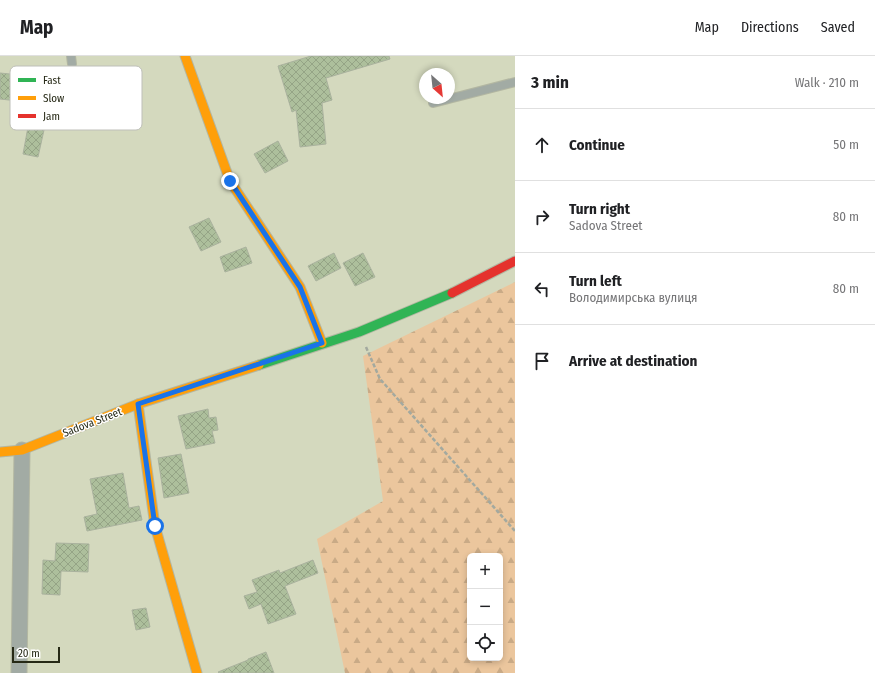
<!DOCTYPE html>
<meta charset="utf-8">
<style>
:root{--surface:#fff;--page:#f2f2f2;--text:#202124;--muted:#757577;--line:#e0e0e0}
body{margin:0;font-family:"Fira Sans Condensed",sans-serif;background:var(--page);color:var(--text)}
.controls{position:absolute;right:12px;bottom:12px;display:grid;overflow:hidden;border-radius:6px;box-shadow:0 2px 6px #0003}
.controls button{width:36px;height:36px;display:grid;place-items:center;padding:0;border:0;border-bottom:1px solid var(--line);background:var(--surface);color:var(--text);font:20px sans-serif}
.compass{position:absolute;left:419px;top:12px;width:36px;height:36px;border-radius:50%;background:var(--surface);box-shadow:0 2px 6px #0003;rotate:153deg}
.scale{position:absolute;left:12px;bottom:10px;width:48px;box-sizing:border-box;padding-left:4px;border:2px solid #262916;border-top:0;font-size:11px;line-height:14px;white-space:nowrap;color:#262916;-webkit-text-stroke:3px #fff;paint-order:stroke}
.stop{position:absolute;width:12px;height:12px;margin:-9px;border:3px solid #1a73e8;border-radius:50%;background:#fff}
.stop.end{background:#1a73e8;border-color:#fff;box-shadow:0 1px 4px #0008}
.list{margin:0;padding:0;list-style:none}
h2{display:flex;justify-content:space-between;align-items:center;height:52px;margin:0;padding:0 16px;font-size:17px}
h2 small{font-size:13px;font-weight:400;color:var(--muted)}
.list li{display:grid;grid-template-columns:26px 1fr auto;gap:12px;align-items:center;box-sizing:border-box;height:72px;padding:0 16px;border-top:1px solid var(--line)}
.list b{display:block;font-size:15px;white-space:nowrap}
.list p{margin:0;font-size:13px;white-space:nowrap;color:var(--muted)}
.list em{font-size:13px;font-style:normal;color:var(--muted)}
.icon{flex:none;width:22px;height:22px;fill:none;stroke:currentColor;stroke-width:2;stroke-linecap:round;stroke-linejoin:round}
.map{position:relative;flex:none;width:515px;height:617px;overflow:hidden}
header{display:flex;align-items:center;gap:24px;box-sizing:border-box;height:56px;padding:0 20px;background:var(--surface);border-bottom:1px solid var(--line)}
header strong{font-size:19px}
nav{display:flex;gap:22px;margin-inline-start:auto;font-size:14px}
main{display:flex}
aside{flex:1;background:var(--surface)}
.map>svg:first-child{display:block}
</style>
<header>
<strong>Map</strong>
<nav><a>Map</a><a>Directions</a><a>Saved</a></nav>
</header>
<main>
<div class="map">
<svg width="515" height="617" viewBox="0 0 515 617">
<defs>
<pattern id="forest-firs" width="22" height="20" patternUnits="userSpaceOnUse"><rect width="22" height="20" fill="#ebc69d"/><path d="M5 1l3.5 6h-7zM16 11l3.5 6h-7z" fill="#c9aa86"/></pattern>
<pattern id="building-cross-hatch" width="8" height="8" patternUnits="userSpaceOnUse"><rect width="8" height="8" fill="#adbf9c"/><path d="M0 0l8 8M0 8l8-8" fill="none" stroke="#95a486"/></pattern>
</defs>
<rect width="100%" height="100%" fill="#d4d9be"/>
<!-- forest -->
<path fill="url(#forest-firs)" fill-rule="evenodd" d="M515,226V617H345L317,483L383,445L363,300ZM470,500H500V602H470Z"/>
<!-- building -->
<g fill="url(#building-cross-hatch)" stroke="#aab29e">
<polygon points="311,0 389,0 390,3 326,22 332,44 322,47 326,88 300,91 296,54 292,56 278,10"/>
<polygon points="0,17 20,19 18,45 0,43"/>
<polygon points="28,71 44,74 38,101 23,98"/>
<polygon points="278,85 288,105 265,117 254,98"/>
<polygon points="209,162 221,186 201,195 189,171"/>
<polygon points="246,191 252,207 225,216 220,201"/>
<polygon points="334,197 341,212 316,225 308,210"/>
<polygon points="363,197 375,221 355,230 343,207"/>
<polygon points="208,353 209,362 216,361 218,374 212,375 215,387 186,393 178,360"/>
<polygon points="181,398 189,437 164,442 158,402"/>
<polygon points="123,417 129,452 139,450 142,464 87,475 84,461 97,458 90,423"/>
<polygon points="56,487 89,488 88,516 61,515 60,539 42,538 43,504 55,505"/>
<polygon points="313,504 318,517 285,530 296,558 268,568 261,548 249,553 244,540 257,536 252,524 279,514 280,517"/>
<polygon points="146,552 150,571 136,574 132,554"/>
<polygon points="266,596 274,617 219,617 218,616 248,604 248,603"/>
</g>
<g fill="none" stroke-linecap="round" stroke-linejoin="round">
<!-- lane casing -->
<g stroke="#b3b7a2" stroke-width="10">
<g id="lane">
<polyline points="71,0 72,8"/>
<polyline points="433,47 515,26"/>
</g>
</g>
<!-- street casing -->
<g stroke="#b3b7a2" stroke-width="17">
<polyline id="street" points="19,617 22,394"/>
</g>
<!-- fast casing -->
<g stroke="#b3b7a2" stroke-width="11">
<polyline id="fast" points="259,309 359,276 452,237"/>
</g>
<!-- slow casing -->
<g stroke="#b3b7a2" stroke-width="11">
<g id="slow">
<polyline points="185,0 230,125 300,231 322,287"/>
<polyline points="138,348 155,470 197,617"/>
<polyline points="0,396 22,394 138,348 259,309"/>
</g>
</g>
<!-- jam casing -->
<g stroke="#b3b7a2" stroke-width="11">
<polyline id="jam" points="452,237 515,205"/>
</g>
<!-- path -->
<polyline stroke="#a3a99f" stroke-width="2.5" stroke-dasharray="4 2" stroke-linecap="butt" points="366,291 380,323 515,475"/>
<!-- lane -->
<use href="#lane" stroke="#a2aba4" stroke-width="8"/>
<!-- street -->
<use href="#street" stroke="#a2aba4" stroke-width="15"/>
<!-- fast -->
<use href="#fast" stroke="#30b455" stroke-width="9"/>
<!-- slow -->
<use href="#slow" stroke="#ff9f0a" stroke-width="9"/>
<!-- jam -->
<use href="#jam" stroke="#e5322d" stroke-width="9"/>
</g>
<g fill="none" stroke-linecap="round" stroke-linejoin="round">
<!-- route -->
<polyline stroke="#1a73e8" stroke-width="5" points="155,470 138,348 322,287 300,231 230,125"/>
</g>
<g text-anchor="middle" stroke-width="3" stroke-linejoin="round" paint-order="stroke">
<!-- street labels -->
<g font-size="11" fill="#262916" stroke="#fff">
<text transform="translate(92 366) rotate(-21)" y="4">Sadova Street</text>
</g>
</g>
<!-- legend -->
<rect x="10" y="10" width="132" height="64" rx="6" fill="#fff" stroke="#bebfb9" stroke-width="1"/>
<rect x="18" y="22" width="18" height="4" fill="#30b455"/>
<rect x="18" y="40" width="18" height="4" fill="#ff9f0a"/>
<rect x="18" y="58" width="18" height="4" fill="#e5322d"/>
<g font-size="11" fill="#262916">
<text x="43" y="28">Fast</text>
<text x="43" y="46">Slow</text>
<text x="43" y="64">Jam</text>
</g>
</svg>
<div class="controls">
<button>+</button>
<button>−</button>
<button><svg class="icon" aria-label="locate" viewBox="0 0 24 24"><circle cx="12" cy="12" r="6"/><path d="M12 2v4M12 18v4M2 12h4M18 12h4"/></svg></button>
</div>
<svg class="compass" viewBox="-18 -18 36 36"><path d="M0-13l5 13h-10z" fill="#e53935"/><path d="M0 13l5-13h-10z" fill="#757577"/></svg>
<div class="scale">20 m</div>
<div class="stop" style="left:155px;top:470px"></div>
<div class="stop end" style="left:230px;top:125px"></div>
</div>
<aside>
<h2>3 min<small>Walk · 210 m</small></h2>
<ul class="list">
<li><svg class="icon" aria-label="ahead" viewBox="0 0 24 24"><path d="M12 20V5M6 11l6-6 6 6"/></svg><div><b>Continue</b></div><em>50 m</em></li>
<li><svg class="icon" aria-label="right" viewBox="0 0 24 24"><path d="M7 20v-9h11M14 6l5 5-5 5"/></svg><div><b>Turn right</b><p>Sadova Street</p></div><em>80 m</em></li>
<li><svg class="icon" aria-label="left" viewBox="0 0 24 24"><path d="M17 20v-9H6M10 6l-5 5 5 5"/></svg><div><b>Turn left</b><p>Володимирська вулиця</p></div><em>80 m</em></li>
<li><svg class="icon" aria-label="arrive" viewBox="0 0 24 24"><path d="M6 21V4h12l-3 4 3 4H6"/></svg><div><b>Arrive at destination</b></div></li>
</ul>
</aside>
</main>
